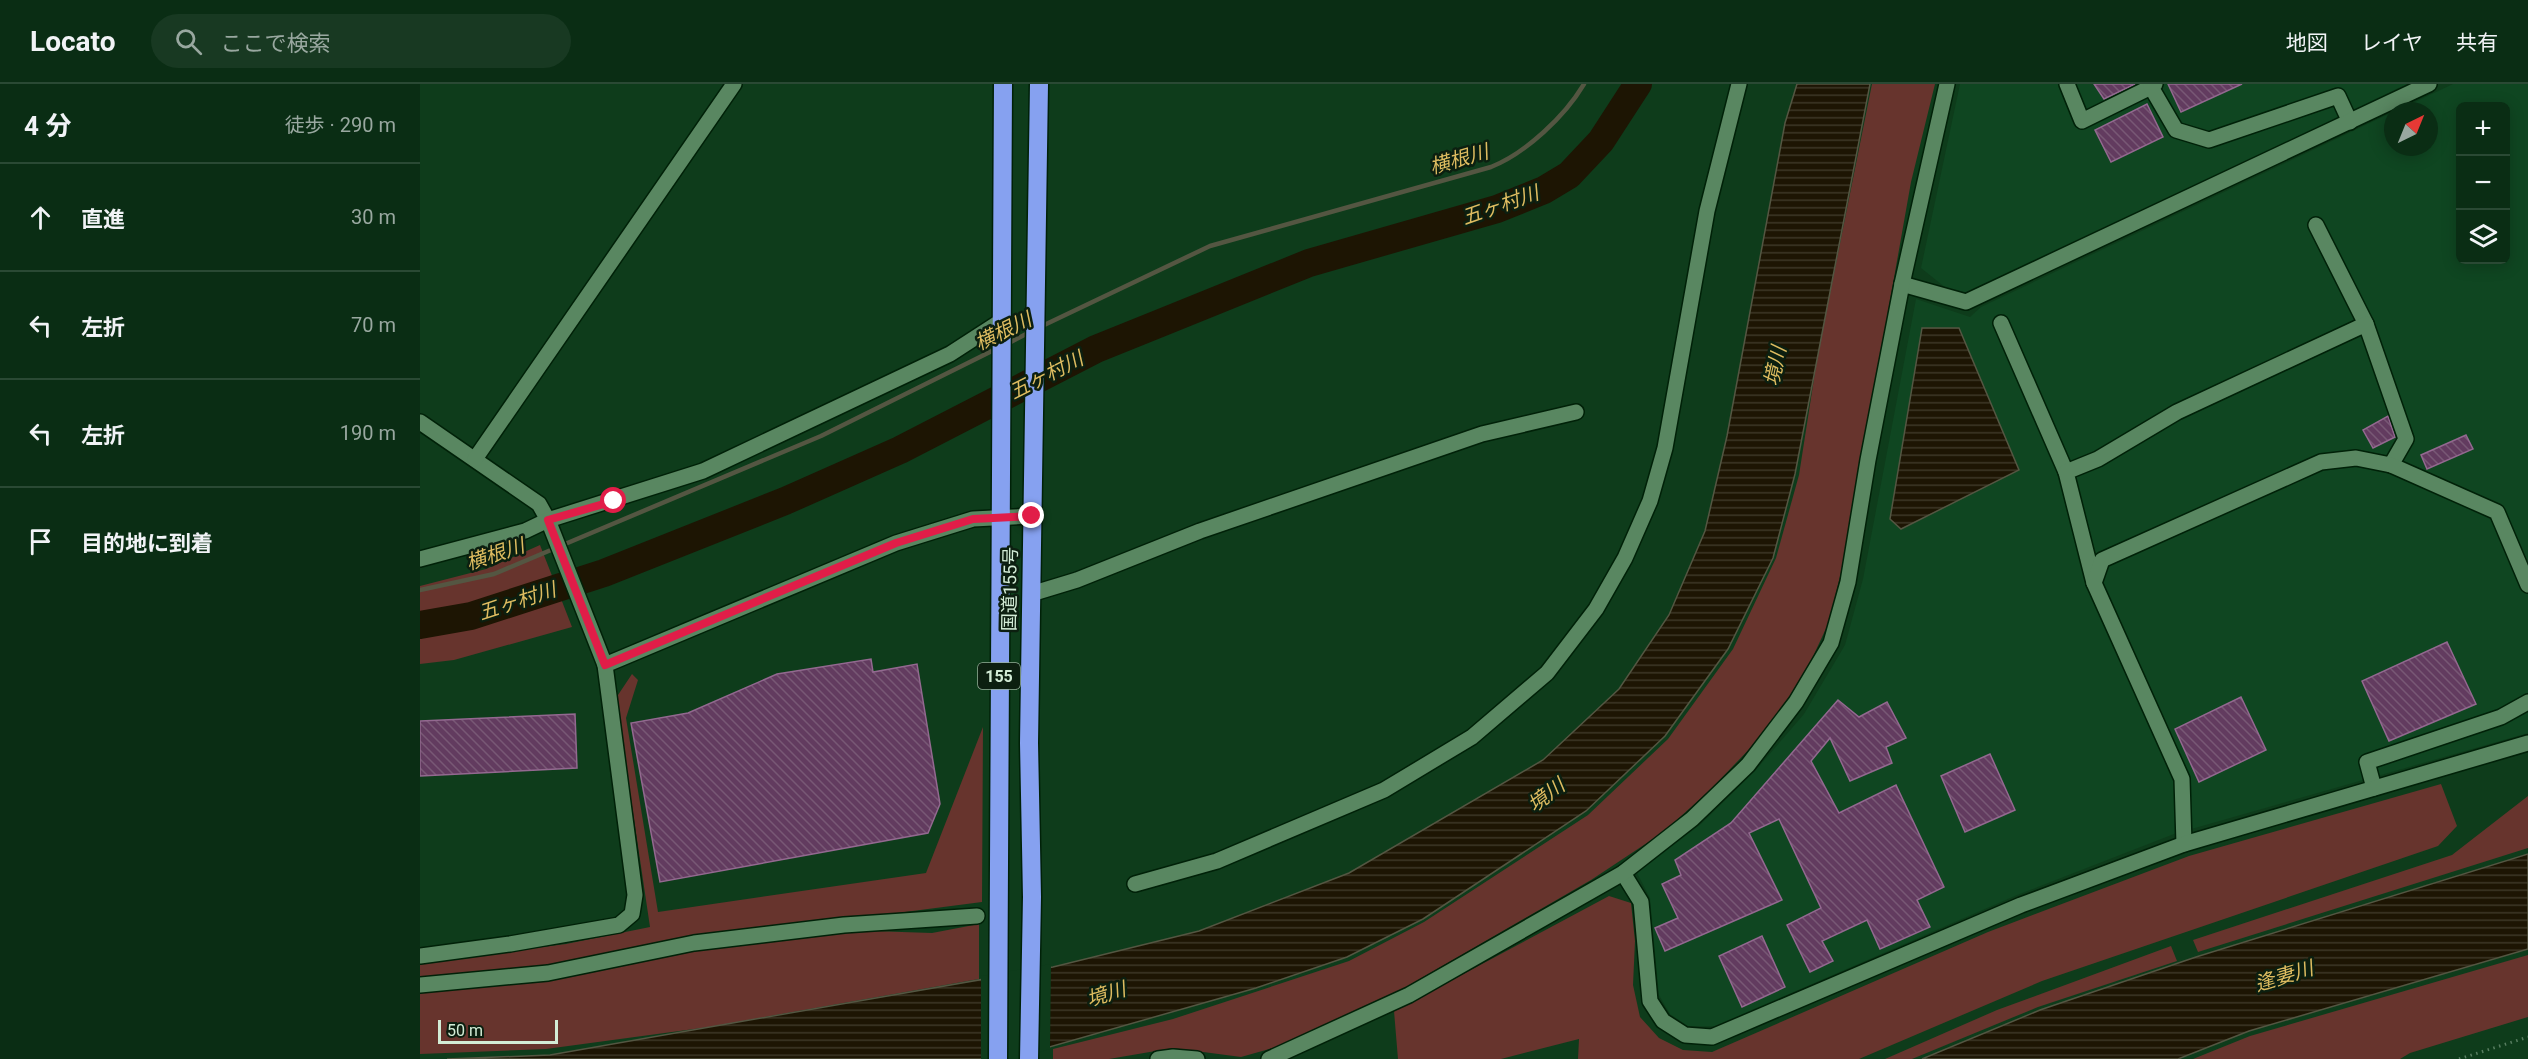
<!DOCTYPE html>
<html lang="ja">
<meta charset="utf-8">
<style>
:root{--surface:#0a2d14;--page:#183922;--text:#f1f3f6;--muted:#99a8a0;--line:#2a4934}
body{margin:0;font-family:Roboto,"Noto Sans JP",sans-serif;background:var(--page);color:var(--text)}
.controls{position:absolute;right:18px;top:18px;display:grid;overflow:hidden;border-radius:9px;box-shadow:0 3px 15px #0003}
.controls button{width:54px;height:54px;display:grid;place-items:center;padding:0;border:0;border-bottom:2px solid var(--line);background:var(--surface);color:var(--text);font:30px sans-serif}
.compass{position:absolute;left:1964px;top:18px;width:54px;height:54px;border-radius:50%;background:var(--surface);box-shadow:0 3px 15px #0003;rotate:43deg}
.scale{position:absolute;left:18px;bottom:15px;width:120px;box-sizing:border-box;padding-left:6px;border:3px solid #d3ecd6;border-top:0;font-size:16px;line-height:21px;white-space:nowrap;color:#d3ecd6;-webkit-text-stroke:4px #0c1f10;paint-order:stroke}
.stop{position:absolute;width:18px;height:18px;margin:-14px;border:4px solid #e11d48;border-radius:50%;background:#fff}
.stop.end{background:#e11d48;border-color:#fff;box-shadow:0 2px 6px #0008}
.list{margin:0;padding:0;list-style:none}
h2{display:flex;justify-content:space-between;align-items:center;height:78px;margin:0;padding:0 24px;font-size:26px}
h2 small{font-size:20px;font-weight:400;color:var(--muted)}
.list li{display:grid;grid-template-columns:39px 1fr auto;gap:18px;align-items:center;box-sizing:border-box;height:108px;padding:0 24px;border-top:2px solid var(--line)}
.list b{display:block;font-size:22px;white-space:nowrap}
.list em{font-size:20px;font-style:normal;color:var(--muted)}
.icon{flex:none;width:33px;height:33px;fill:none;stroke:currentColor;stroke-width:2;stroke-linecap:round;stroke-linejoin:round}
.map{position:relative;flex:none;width:2108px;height:975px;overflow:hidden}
header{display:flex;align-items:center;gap:36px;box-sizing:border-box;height:84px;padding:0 30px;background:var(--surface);border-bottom:2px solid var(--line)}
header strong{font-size:28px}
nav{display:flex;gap:33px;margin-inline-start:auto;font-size:21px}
.search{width:420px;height:54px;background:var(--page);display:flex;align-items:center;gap:15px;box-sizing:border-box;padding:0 21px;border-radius:33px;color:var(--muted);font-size:22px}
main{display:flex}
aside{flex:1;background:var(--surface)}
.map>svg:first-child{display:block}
</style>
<header>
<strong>Locato</strong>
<div class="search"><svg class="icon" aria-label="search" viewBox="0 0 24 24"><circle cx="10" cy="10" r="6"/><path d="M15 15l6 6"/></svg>ここで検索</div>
<nav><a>地図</a><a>レイヤ</a><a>共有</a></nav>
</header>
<main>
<aside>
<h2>4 分<small>徒歩 · 290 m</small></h2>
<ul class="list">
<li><svg class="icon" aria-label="ahead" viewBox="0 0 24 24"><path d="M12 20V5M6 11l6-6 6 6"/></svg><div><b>直進</b></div><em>30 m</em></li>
<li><svg class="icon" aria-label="left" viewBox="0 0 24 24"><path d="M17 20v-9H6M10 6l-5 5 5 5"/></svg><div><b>左折</b></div><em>70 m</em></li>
<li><svg class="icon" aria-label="left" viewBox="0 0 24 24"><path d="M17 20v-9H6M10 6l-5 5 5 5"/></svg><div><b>左折</b></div><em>190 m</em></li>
<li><svg class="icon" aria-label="arrive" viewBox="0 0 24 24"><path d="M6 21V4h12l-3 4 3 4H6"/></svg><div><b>目的地に到着</b></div></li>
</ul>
</aside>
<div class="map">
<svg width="2108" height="975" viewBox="0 0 2108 975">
<defs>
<pattern id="water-rules" width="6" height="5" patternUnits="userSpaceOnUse" patternTransform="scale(1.5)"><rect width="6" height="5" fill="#1d1503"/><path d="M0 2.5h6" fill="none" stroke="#3d3727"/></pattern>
<pattern id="building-back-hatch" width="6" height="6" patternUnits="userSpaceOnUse" patternTransform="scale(1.5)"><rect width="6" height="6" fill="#623b5f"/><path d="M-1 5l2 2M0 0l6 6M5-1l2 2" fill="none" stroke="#785875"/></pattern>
</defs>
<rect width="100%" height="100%" fill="#0e3c1b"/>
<!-- built -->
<g fill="#0f4621" fill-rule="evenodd">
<polygon points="1540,0 1987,0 1549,209 1526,204 1501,184"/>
<path d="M2033,0H2108V649L1754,750L1597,811L1295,942H1268L1250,930L1239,911L1230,814L1217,789L1281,740L1335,687L1384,630L1425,561L1443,495L1496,215L1550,233L1561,223L1973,28V63H2009V27H1976ZM2040,22H2086V176H2040Z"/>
</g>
<!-- grass -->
<g fill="#67342d">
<polygon points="1452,0 1515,0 1491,98 1424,476 1409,538 1383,594 1338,656 1288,708 1242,749 1171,796 979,907 856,963 821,973 753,964 689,975 633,975 633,965 753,935 929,877 1004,838 1168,731 1248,655 1313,565 1356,474 1379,391 1398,269"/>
<polygon points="120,461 152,543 34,576 0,580 0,502 66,485"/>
<polygon points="212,590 218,596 206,634 238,828 506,789 563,643 562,818 276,855 127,885 0,897 0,879 146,860 230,843 196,614"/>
<polygon points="2021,700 2037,742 2018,762 1622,897 1439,975 1158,975 1159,955 1081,975 978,975 974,927 1189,812 1211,819 1215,857 1213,901 1220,933 1239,954 1263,966 1292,968 1568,848 1769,772"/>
<polygon points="2108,712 2108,764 1778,868 1773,856 2032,771"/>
<polygon points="559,840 559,895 289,943 126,965 0,970 0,904 276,863 421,846 512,849"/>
<polygon points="1751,862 1757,877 1618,923 1492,975 1465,975 1577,926"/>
<polygon points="2108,871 2108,933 1990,969 1980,975 1773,975 1830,952"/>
</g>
<!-- water -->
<g fill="url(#water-rules)" stroke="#545642" stroke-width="1.5">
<polygon points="1377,0 1450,0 1375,390 1353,474 1308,565 1245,652 1166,727 1003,835 927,873 836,904 587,975 27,975 130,971 633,883 779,847 929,789 1123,676 1199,605 1249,531 1285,447 1307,352 1365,39"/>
<polygon points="1502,244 1539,244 1599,386 1481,445 1470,435"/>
<polygon points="2108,770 2108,865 1829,947 1758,975 1502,975 1620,926 1776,873"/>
</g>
<!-- pier -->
<polygon fill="#0e3c1b" points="631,880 630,965 598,975 561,975 561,892"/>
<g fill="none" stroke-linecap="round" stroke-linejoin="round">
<!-- stream -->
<g stroke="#545642" stroke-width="4.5">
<path d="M620,243L790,162L1071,83C1106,69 1145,32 1164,0"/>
<polyline points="585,261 610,248"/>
<polyline points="0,506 74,490 401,352 578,264"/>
</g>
<!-- river -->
<polyline stroke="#1d1503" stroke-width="28" points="0,541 51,532 184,489 365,417 480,366 676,265 743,238 889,179 1077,125 1124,106 1149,91 1181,57 1218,0"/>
</g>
<!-- building -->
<g fill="url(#building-back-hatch)" stroke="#936990" stroke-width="1.5">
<polygon points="1674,0 1715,0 1684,15"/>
<polygon points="1748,0 1822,0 1761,28"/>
<polygon points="1727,20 1743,53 1691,78 1675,46"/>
<polygon points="1968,332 1975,353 1953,364 1943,346"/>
<polygon points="2046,351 2053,365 2007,385 2001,371"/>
<polygon points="2027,558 2056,620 1969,657 1942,597"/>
<polygon points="451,575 453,588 497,580 520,720 508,749 240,798 211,639 268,629 357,590"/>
<polygon points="1821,613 1846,666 1779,698 1755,645"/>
<polygon points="1418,616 1439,633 1467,618 1486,654 1466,663 1472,679 1430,697 1410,654 1391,677 1419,729 1476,701 1524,803 1497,816 1510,843 1460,865 1447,836 1402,857 1413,877 1390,888 1367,841 1401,824 1359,735 1329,749 1362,816 1245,867 1235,844 1258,834 1242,800 1261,791 1255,776 1311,739"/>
<polygon points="155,630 157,684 0,692 0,637"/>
<polygon points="1570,670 1595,726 1545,748 1521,692"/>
<polygon points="1342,852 1365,903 1322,923 1299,872"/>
</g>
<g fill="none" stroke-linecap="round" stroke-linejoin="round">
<!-- minor casing -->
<g stroke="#002108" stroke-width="18">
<g id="minor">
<polyline points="1647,0 1662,37 1731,3"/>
<polyline points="1735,0 1731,3 1756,46 1789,56 1918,12 1930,38"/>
<polyline points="1896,141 1946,240"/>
<polyline points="1482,200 1546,218 2009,0"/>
<polyline points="1581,239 1646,388"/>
<polyline points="0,338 119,420 128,436 185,581"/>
<polyline points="55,375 314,0"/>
<polyline points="0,475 105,447 128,436 283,387 530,270 581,237"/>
<polyline points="1674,499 1646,388 1678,375 1757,328 1946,240 1986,355 1971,381"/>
<polyline points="611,510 657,496 780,447 1062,350 1156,328"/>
<polyline points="1954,704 1947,678 2081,633 2108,618"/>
<polyline points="1764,760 1762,695 1674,499 1682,476 1901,378 1936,374 1971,381 2077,428 2108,501"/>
<polyline points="1203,789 1221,818 1230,917 1243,937 1265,951 1292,953 1601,821 1764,760 2108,659"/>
<polyline points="715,800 797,777 964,706 1052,653 1127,589 1176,525 1205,474 1230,417 1245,364 1287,127 1319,0"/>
<polyline points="0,872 90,860 199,841 212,830 215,811 185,581 476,459 553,435 612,432"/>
<polyline points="0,901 128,889 274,859 424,841 557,832"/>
<polyline points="738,975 753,973 777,975"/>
<polyline points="849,975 989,911 1203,789 1272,735 1328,681 1376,618 1411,559 1428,498 1448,376 1482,200 1527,0"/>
</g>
</g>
<!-- highway casing -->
<g stroke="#002108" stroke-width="21">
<g id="highway">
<polyline points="578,975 583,0"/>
<polyline points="609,975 612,813 609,659 619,0"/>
</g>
</g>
<!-- path -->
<polyline stroke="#577d60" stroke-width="3" stroke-dasharray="1.5 4.5" stroke-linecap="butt" points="2039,975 2108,953"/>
<!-- minor -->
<use href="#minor" stroke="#598761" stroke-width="15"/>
<!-- highway -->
<use href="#highway" stroke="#86a1f0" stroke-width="18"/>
</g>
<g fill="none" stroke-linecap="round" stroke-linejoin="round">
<!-- route -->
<polyline stroke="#e11d48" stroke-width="8" points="194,417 128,436 185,581 476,459 553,435 612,432"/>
</g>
<g text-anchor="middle" stroke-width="5" stroke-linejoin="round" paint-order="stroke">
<!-- shield labels -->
<rect fill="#0c1f10" stroke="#97ae9b" stroke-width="1.5" x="558" y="579" width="42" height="26" rx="4.5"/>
<g font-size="16" font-weight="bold" fill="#d3ecd6">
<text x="579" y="598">155</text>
</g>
<!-- street labels -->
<g font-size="18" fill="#d3ecd6" stroke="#0c1f10">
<text transform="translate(590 505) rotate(-89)" y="6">国道155号</text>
</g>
<!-- water labels -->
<g font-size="20" font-style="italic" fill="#debc60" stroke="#0c1f10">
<text transform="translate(1039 75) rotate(-16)" y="7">横根川</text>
<text transform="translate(1080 121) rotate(-19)" y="7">五ヶ村川</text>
<text transform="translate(583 247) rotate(-26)" y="7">横根川</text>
<text transform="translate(1355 282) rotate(-78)" y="7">境川</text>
<text transform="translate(626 291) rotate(-27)" y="7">五ヶ村川</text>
<text transform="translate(75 470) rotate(-18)" y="7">横根川</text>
<text transform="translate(97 517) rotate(-18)" y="7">五ヶ村川</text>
<text transform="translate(1126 711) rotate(-37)" y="7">境川</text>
<text transform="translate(1864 892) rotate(-17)" y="7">逢妻川</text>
<text transform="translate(686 910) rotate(-17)" y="7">境川</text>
</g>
</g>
</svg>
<div class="controls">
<button>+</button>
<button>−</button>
<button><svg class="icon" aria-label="layers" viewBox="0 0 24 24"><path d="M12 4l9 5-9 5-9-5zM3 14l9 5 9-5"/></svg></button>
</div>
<svg class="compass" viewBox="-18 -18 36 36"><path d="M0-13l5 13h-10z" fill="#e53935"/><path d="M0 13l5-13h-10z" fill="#99a8a0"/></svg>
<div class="scale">50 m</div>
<div class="stop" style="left:194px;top:417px"></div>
<div class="stop end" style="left:612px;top:432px"></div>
</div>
</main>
